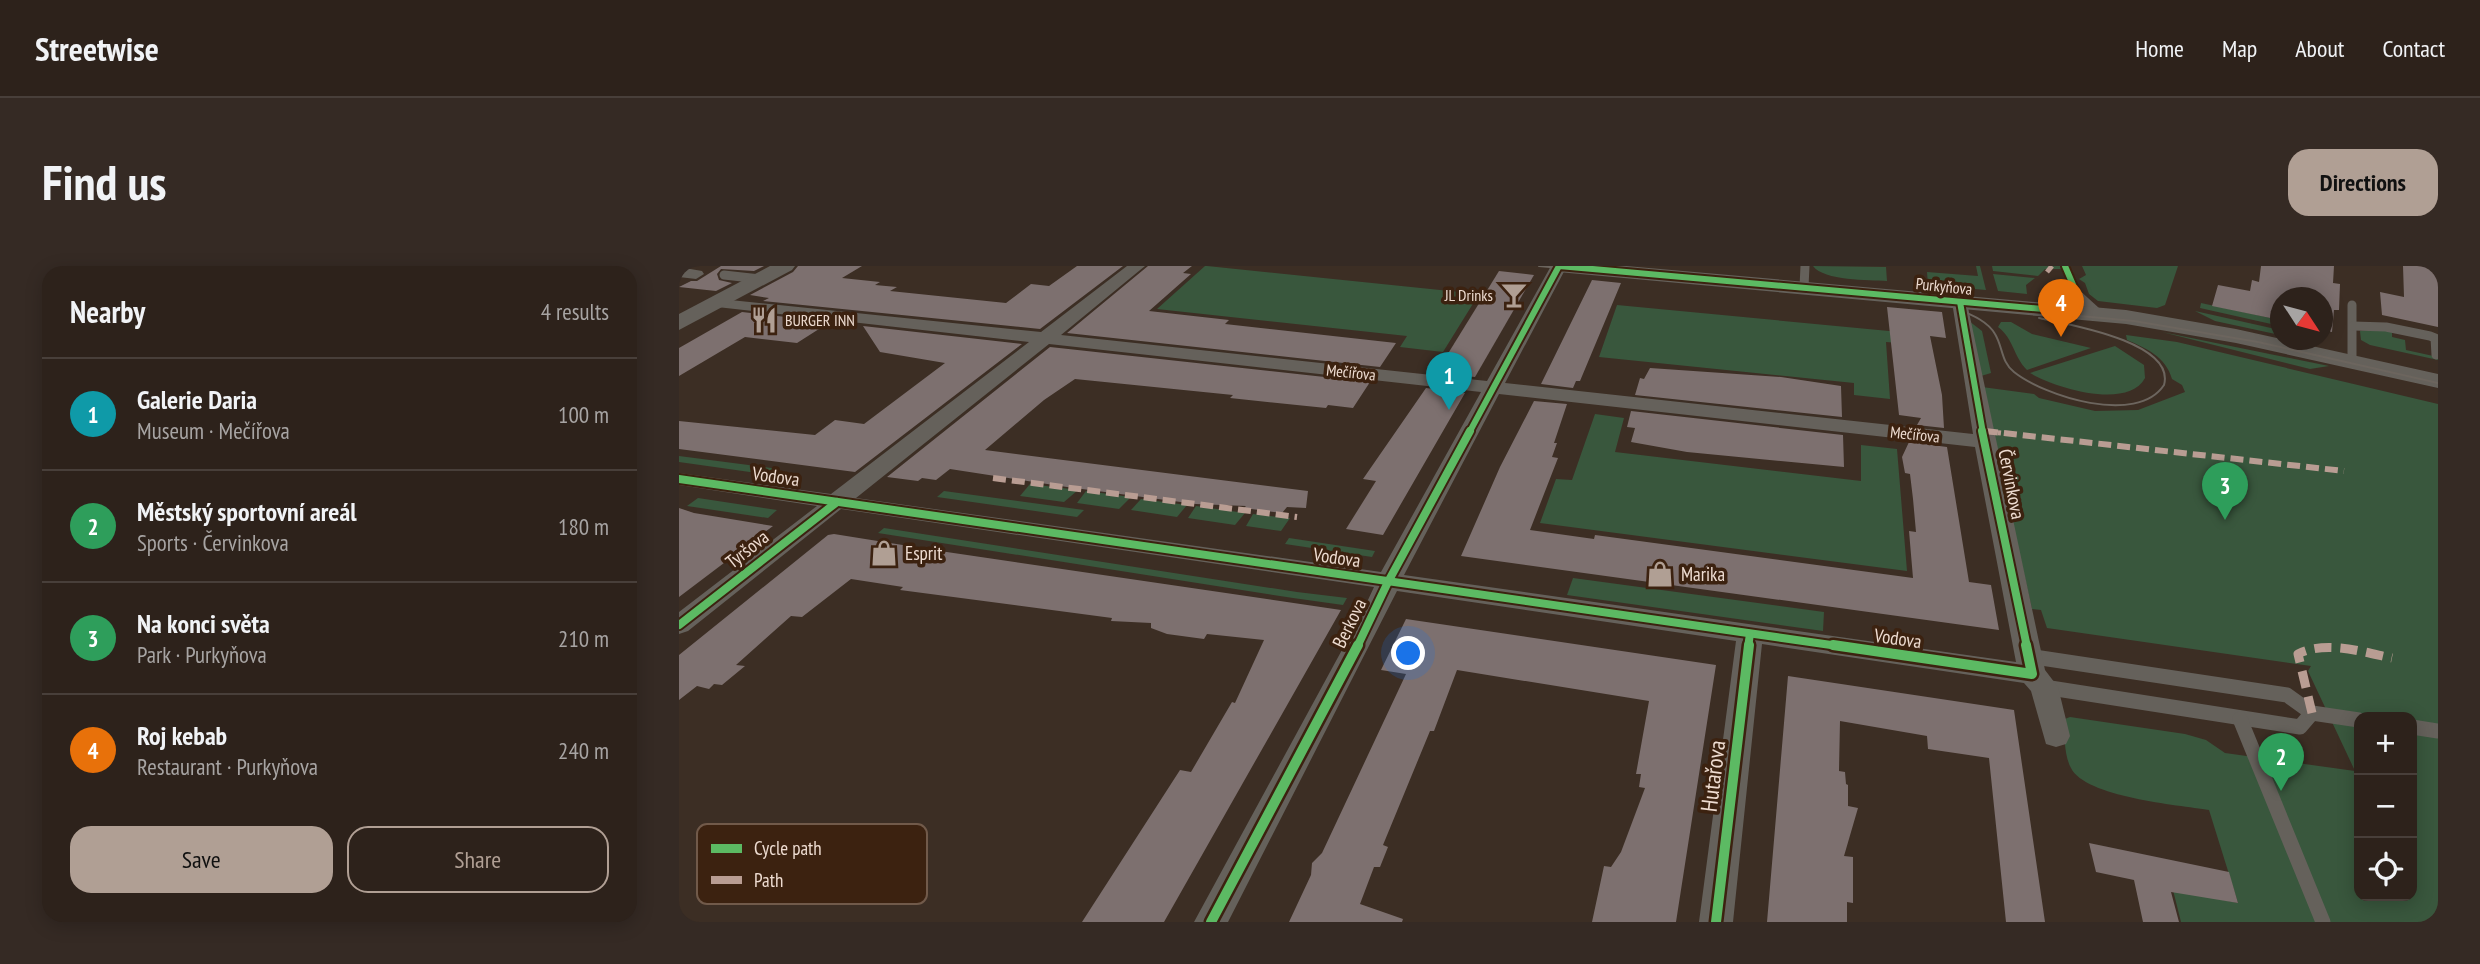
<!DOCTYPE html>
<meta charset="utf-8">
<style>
:root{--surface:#2d221b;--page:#352a24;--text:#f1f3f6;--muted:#a7a4a3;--line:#483f3a;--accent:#b09f94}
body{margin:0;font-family:"PT Sans Narrow",sans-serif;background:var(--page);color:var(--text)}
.controls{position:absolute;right:21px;bottom:21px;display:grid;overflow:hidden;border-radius:14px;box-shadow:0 4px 18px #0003}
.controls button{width:63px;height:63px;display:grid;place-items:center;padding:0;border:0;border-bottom:2px solid var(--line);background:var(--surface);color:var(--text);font:35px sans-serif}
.compass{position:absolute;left:1591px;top:21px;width:63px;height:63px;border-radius:50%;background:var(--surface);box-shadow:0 4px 18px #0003;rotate:126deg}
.you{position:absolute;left:730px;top:388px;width:24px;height:24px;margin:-18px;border:5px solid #fff;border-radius:50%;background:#1a73e8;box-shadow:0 0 0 10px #1a73e833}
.badge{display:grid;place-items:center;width:46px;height:46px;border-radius:50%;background:var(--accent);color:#fff;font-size:23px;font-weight:700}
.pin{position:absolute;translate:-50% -58px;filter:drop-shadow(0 2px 4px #0008)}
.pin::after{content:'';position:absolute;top:37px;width:24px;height:21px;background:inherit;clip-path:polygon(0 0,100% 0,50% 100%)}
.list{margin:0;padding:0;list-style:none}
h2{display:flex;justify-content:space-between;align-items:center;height:91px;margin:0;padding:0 28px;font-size:30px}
h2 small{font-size:23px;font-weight:400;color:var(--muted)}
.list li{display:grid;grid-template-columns:46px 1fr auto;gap:21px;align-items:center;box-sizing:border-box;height:112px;padding:0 28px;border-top:2px solid var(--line)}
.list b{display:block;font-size:26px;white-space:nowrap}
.list p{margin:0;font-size:23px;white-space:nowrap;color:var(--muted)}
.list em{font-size:23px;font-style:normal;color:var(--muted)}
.actions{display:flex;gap:14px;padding:21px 28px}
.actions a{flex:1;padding:16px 0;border:2px solid var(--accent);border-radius:21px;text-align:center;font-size:24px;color:var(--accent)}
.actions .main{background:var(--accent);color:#111}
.icon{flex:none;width:38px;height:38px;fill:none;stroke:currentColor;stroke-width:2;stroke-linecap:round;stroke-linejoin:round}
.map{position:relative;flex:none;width:1759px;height:656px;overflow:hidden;border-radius:21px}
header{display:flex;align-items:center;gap:42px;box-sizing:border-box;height:98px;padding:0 35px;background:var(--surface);border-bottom:2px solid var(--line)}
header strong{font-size:33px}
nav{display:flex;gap:38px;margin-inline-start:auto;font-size:24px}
.intro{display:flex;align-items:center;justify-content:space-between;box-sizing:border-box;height:168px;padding:0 42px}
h1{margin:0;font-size:49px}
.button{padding:18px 32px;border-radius:21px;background:var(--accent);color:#111;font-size:24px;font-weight:700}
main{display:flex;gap:42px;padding:0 42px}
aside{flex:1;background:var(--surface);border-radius:21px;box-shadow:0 4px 18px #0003}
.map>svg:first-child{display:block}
</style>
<header>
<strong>Streetwise</strong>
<nav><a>Home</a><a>Map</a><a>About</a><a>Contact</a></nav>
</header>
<div class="intro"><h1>Find us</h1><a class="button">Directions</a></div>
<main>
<aside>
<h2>Nearby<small>4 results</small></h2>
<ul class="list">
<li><span class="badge" style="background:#0f9aa8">1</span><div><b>Galerie Daria</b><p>Museum · Mečířova</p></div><em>100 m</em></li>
<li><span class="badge" style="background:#2e9e5b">2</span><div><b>Městský sportovní areál</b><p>Sports · Červinkova</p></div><em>180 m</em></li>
<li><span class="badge" style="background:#2e9e5b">3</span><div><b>Na konci světa</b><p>Park · Purkyňova</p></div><em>210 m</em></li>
<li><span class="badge" style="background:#e8710a">4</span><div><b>Roj kebab</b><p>Restaurant · Purkyňova</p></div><em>240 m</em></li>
</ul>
<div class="actions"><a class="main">Save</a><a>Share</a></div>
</aside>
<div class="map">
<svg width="1759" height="656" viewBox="0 0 1759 656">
<rect width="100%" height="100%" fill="#3c2e24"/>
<!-- green -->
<g fill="#39573d" fill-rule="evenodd">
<polygon points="526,0 528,0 800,28 764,86 721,81 728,70 478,43"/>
<path d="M1134,0L1207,1L1208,15C1190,14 1145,15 1134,0Z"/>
<polygon points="1297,0 1301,0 1307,24 1249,19 1248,6 1299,10"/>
<polygon points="1313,0 1381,0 1382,3 1366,3 1359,10 1314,5"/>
<polygon points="1403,0 1499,0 1486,39 1478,42 1419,35 1410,28 1406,17 1400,13 1407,9"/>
<polygon points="1314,8 1356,12 1347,19 1348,28 1319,25"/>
<polygon points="1522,37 1601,54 1601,60 1521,42"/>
<polygon points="938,39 1231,67 1233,78 1207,76 1211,133 1175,129 1175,117 920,91"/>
<polygon points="1516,45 1601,64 1601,69 1536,55"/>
<polygon points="1290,55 1303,65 1312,107 1302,110"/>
<path d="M1322,56H1332L1353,68L1412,82L1348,104C1334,90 1335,73 1319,61Z"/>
<polygon points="1697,63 1713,66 1713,71 1726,74 1727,84 1759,91 1759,94 1691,79 1682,74 1681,65"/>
<polygon points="1483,66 1650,100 1631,103"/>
<path d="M1447,69L1498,76L1759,138V656H1502L1494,624L1559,637L1530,544C1499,539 1406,531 1392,502C1385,490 1386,468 1383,454L1391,451L1506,468L1527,474L1546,487L1676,505L1629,405L1632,400L1368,362L1362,344L1353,343L1303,121L1355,128L1360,132L1416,145L1459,144L1506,126L1503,119L1493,113C1487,91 1467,82 1448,74ZM1680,451H1733V630H1680Z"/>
<path d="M1436,80L1465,99L1466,112C1449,144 1376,122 1351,107Z"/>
<polygon points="916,148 945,152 936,186 1182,215 1182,179 1218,183 1228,305 861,257 877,213 893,214"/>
<polygon points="0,190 100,203 92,209 0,196"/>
<polygon points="351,218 399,224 385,236 341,230"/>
<polygon points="265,225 405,244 398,251 258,231"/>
<polygon points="407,225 452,231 440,243 398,237"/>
<polygon points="19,232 98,244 89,252 8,240"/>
<polygon points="462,233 508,239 498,251 452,244"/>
<polygon points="517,240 566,247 556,259 509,252"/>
<polygon points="574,248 607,252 611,252 602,265 567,260"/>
<polygon points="205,262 618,326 668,332 664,339 614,332 199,267"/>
<polygon points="610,272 696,285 693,291 606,278"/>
<polygon points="894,312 1145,346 1144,365 888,329"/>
</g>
<!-- building -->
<g fill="#7d706f">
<polygon points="42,0 85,0 75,5 42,3 38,8 40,14 53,17 37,25 0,21 12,15 18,15"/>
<polygon points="119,0 183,0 163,12 201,16 196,19 218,21 211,25 327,37 352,18 370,20 398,0 444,0 361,63 84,35 90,32 71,29 114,6"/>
<polygon points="469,0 513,0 504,7 512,8 470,45 550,54 546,58 717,77 701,101 388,67"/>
<polygon points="1582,0 1655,0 1654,17 1661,18 1660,44 1655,44 1653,66 1643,64 1643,32 1601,32 1601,54 1533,40 1539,19 1571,25 1573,14 1580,16"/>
<polygon points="1724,0 1759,0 1759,61 1703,49 1701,26 1725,31"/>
<polygon points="820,5 855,9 796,111 757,107"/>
<polygon points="913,14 942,17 901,115 897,115 894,122 862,118"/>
<polygon points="1208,41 1263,46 1267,72 1251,70 1263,129 1265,162 1238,159 1242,152 1220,149"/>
<polygon points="63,46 151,56 118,77 66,71 0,110 0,82"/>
<polygon points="184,60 343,78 176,206 0,183 0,155 136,169 156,154 185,158 266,97 201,86"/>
<polygon points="371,81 691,116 674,142 649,139 647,142 551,132 554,129 396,113 365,134 306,184 629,225 627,242 608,241 603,247 565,242 567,240 517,238 388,221 271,203 257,214 243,212 239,215 208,211"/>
<polygon points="971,102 1102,111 1162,120 1163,151 956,129 961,112 965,113"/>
<polygon points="747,122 786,127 704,269 667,263 697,215 684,213"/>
<polygon points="855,135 888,138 875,177 878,177 873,191 879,192 851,264 915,273 916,269 1234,312 1230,265 1237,266 1234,233 1231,208 1226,207 1223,191 1230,176 1268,181 1290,316 1312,319 1320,364 782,290 821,201"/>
<polygon points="952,145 1164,169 1165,201 1008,186 952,176 956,162 948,161"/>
<polygon points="0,242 15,247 94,260 0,331"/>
<polygon points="155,268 261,285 662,344 485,656 403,656 501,504 512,506 553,436 556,437 585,374 528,368 525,373 488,368 472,362 472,357 432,355 433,352 221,324 224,321 172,313 123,351 112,350 57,399 66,400 43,419 35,418 30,423 18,420 0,434 0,389 149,269"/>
<polygon points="727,353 1037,399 997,656 913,656 925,600 932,601 942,586 966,522 960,521 962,508 957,508 970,435 778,404 755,465 751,465 704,579 709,581 701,601 695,601 681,638 724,653 723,656 610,656 632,609 633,597 643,587 727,408 702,404"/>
<polygon points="1109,410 1335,444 1366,656 1327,656 1310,492 1249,483 1248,470 1161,455 1160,505 1166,506 1167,518 1169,519 1169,540 1179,542 1165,590 1174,591 1174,637 1168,636 1168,656 1088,656"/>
<polygon points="1410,577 1550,606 1559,637 1492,626 1500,656 1464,656 1455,614 1417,606"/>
</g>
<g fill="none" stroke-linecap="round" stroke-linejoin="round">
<!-- service-far1 -->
<g stroke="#65615b" stroke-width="9">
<polyline points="1386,0 1398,28 1420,48"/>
<polyline points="45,9 81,13"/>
<polyline points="1125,21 1126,0"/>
<polyline points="1673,39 1673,95"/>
<polyline points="1674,60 1707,61 1751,70 1756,72 1757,89"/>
</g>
<!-- service -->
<g stroke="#65615b" stroke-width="15">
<polyline points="1349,390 1608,429 1633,447 1621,461 1365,421"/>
<polyline points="1633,447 1680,454"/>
<polyline points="1561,453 1644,656"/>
<polyline points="1733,461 1759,465"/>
</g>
<!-- minor -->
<g fill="#65615b" fill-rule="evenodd">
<path d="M448,0H466L382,69L808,115L872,0H888L826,117L1294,168L1273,36L1281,31L1287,32L1366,404L1379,421L1391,470L1387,478L1377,481L1367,478L1352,425L1345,417L1083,378L1054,656H1020L1057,375L718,325L549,656H515L682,349L695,321L162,243L9,365L0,368V346L138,240L0,219V207L152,228L350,76L38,41L32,40L30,36L32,32L362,66ZM370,78L802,126L702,306L177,232ZM820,128L1296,181L1337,396L725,309Z"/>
<polygon points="0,1 23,5 25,8 17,13 0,11"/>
</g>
<!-- tertiary -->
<g fill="#65615b" fill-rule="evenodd">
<polygon points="91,0 116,0 113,4 0,64 0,48"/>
<polygon points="869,0 947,0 1447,44 1557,63 1759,108 1759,122 1557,77 1447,58 879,6 872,4"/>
</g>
<!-- tram -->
<g stroke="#6c655e" stroke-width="2">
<polyline points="860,0 1455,55 1579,76 1759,117"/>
<path d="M1276,42C1290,48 1308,54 1316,68C1324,81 1322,96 1335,106C1365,130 1458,160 1485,119C1497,76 1388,58 1360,52"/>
</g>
<!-- quiet-far2 -->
<g stroke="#b99d93" stroke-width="5" stroke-dasharray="10 5" stroke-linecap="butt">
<polyline points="1368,6 1373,0"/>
<polyline points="1304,165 1322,167"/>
</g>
<!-- quiet-far1 -->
<g stroke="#b99d93" stroke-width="6" stroke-dasharray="13 6" stroke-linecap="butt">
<polyline points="1306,165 1665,205"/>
<polyline points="314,212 618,251"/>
</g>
<!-- quiet -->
<path stroke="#b99d93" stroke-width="9" stroke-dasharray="17 9" stroke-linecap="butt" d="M1633,447L1619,388C1647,374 1684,386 1713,392"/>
<!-- cycleway-far2 casing -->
<g stroke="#3c2210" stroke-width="10">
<g id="cycleway-far2">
<polyline points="1281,36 1304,167"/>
<polyline points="790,167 880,0 1397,46 1393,34 1398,28 1386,0"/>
</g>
</g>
<!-- cycleway-far1 casing -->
<g stroke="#3c2210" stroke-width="12">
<g id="cycleway-far1">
<polyline points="1303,165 1348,381"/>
<polyline points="0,213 1166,381"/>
<polyline points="0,359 158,236"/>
<polyline points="678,381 709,316 791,165"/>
<polyline points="1069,381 1071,368"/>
</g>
</g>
<!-- cycleway casing -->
<g stroke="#3c2210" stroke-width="15">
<g id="cycleway">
<polyline points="1154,379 1353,408 1347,379"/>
<polyline points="532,656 679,379"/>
<polyline points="1037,656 1070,379"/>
</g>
</g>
<!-- cycleway-far2 -->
<use href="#cycleway-far2" stroke="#5cba63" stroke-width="6"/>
<!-- cycleway-far1 -->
<use href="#cycleway-far1" stroke="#5cba63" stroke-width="8"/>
<!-- cycleway -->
<use href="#cycleway" stroke="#5cba63" stroke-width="10"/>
</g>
<!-- icons -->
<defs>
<g id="bar-bare" transform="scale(2.1)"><path d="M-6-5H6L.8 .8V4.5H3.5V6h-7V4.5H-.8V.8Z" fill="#b09f94" stroke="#3c2210" stroke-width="2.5" paint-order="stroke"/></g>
<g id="restaurant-bare" transform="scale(2.1)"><path d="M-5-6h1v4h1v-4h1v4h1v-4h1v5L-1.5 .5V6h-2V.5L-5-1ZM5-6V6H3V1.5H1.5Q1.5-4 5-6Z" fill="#b09f94" stroke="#3c2210" stroke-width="2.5" paint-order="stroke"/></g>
<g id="shop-bare" transform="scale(2.1)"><path d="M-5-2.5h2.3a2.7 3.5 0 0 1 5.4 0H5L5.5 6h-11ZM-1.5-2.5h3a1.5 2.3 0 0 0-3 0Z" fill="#b09f94" stroke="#3c2210" stroke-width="2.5" paint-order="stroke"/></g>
</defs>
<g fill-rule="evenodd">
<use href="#bar-bare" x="835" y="29"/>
<use href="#restaurant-bare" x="85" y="54"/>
<use href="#shop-bare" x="205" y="287"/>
<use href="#shop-bare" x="981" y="308"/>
</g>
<g text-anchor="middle" stroke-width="7" stroke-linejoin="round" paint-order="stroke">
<!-- far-street labels -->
<g font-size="16" fill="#eedcd1" stroke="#3c2210">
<text transform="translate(1265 20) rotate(6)" y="6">Purkyňova</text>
<text transform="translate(672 106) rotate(6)" y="6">Mečířova</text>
<text transform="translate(1236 168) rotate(6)" y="6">Mečířova</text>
</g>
<!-- far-poi labels -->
<g font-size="16" fill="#eedcd1" stroke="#3c2210" text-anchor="end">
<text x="814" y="35">JL Drinks</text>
<text x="106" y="60" text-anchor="start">BURGER INN</text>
</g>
<!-- street labels -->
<g font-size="19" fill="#eedcd1" stroke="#3c2210">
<text transform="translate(97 210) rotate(8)" y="7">Vodova</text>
<text transform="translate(1333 218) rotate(79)" y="7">Červinkova</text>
<text transform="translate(68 283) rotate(-38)" y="7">Tyršova</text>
<text transform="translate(658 291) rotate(8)" y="7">Vodova</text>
<text transform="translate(670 357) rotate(-64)" y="7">Berkova</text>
<text transform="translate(1219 372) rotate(8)" y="7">Vodova</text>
</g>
<!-- poi labels -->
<g font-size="19" fill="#eedcd1" stroke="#3c2210" text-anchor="start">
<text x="226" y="294">Esprit</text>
<text x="1002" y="315">Marika</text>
</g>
<!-- near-street labels -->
<g font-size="23" fill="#eedcd1" stroke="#3c2210">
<text transform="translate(1034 510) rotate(-83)" y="8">Hutařova</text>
</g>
</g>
<!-- legend -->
<rect x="18" y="558" width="230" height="80" rx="10" fill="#3c2210" stroke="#715a4a" stroke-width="2"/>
<rect x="32" y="578" width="31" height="9" fill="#5cba63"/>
<rect x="32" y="610" width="31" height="8" fill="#b99d93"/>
<g font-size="19" fill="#eedcd1">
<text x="75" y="589">Cycle path</text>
<text x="75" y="621">Path</text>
</g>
</svg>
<div class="controls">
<button>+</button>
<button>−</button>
<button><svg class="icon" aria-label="locate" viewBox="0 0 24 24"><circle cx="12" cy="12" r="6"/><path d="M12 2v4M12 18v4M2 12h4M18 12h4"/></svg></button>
</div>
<svg class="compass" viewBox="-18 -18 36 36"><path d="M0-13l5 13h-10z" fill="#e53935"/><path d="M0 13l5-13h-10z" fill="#a7a4a3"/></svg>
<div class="you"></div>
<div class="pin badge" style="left:770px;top:144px;background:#0f9aa8">1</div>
<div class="pin badge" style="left:1602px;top:525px;background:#2e9e5b">2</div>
<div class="pin badge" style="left:1546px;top:254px;background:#2e9e5b">3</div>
<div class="pin badge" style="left:1382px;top:71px;background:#e8710a">4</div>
</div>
</main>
